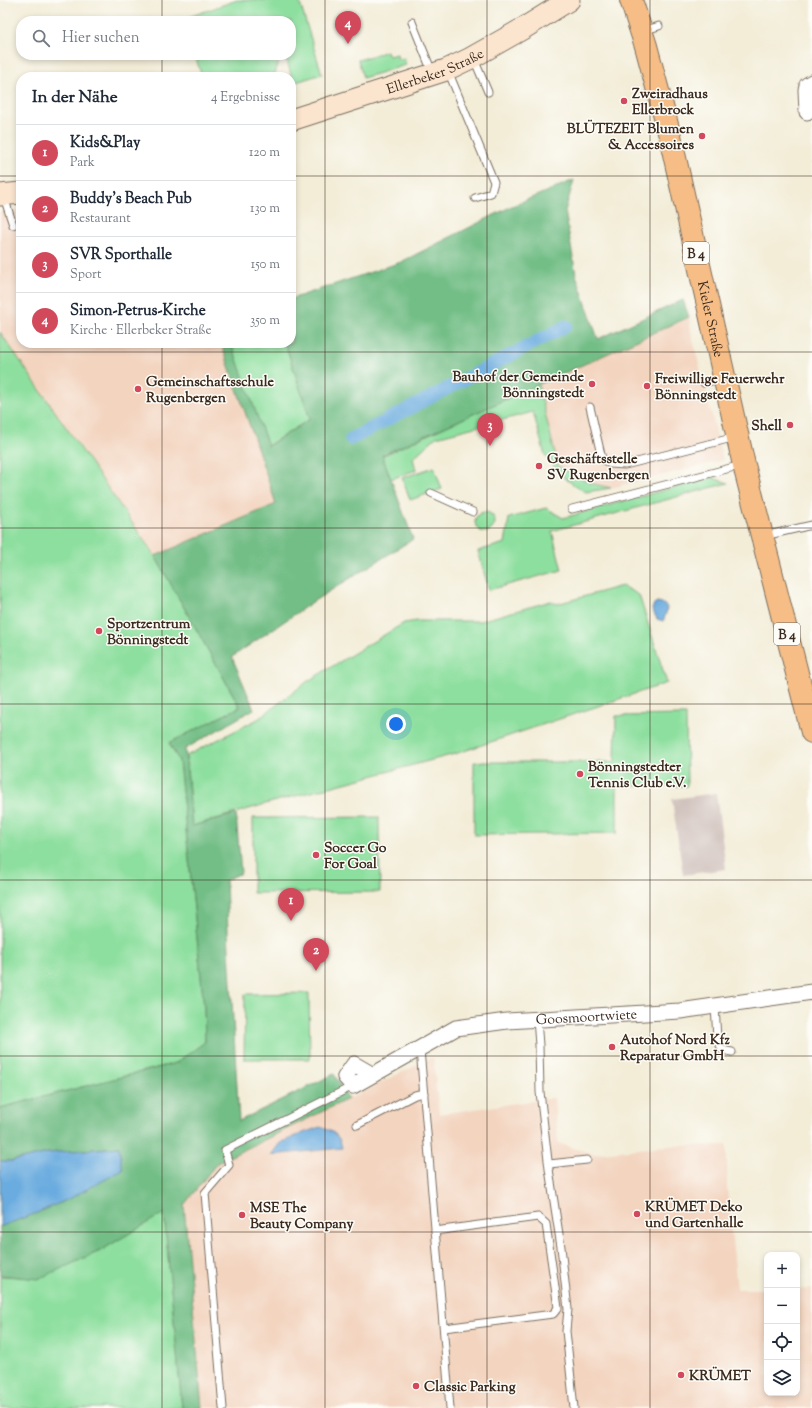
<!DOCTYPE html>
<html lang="de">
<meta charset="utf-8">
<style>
:root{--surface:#fff;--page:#f6f6f7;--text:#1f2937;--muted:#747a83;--line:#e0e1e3;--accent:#d1495b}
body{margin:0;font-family:"Sorts Mill Goudy",serif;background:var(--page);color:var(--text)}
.controls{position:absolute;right:12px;bottom:12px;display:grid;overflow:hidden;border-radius:8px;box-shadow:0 2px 6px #0003}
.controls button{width:36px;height:36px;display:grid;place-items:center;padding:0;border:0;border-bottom:1px solid var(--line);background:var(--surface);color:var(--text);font:20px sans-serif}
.you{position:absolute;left:396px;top:724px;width:14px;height:14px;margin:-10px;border:3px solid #fff;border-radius:50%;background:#1a73e8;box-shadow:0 0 0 6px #1a73e833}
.badge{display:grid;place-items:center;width:26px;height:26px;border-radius:50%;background:var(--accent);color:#fff;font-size:13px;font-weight:700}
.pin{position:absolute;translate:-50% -33px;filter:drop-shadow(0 1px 2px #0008)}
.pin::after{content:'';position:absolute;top:21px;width:14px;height:12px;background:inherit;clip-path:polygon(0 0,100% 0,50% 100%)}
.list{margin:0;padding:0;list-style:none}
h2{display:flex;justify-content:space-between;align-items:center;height:52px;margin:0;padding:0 16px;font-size:17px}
h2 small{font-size:13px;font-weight:400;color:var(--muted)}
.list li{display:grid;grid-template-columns:26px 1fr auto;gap:12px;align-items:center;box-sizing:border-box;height:56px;padding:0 16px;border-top:1px solid var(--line)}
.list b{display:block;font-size:15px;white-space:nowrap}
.list p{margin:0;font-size:13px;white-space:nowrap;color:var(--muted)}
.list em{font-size:13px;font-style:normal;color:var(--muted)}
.icon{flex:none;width:22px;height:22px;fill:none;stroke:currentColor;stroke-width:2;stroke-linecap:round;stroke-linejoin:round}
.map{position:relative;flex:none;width:812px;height:1408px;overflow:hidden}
.search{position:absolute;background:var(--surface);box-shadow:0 2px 6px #0003;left:16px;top:16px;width:280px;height:44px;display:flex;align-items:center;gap:10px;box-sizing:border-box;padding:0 14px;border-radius:16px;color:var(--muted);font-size:15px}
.panel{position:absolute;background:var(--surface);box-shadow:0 2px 6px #0003;left:16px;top:72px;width:280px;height:276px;border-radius:16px}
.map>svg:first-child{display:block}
</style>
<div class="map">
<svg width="812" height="1408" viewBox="0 0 812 1408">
<rect width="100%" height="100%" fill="#fdfcf7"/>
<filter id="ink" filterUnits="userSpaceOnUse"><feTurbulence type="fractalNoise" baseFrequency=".025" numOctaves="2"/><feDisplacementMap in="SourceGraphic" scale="8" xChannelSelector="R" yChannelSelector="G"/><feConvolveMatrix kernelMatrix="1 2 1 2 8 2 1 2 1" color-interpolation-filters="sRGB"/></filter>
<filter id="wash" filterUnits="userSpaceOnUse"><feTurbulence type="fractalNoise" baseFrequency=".012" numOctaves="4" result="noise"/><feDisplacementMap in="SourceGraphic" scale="16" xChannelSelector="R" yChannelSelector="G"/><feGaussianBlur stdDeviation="0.9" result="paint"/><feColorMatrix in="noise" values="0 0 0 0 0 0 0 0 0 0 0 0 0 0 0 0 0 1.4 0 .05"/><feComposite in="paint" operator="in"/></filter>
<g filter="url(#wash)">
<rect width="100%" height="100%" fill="#f3edd8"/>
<!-- built -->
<g fill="#f3d4bf">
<polygon points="21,210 21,343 221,343 253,435 276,504 155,556 0,332 0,212"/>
<polygon points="689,317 691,332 723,460 611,488 590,483 558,466 538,384"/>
<polygon points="433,1057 439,1114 554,1098 558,1143 593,1154 667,1146 727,1145 727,1188 737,1289 767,1289 767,1393 797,1393 797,1289 812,1289 812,1408 202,1408 184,1205 217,1163"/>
</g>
<!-- industrial -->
<polygon fill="#cfc0bb" points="716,793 726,869 683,875 672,799"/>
<!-- green -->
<g fill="#8ddf9f" stroke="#64845e">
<polygon points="237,0 299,0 322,74 293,83 287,60 279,61 274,77 202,77 195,55 291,55 291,21 184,21 183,19"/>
<polygon points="387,51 389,56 397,54 398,60 404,58 406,65 363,78 358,60"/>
<polygon points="0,332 155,556 240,707 169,743 179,761 204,1007 205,1042 176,1063 0,1108"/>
<polygon points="231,343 285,343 310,419 267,446"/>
<polygon points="538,384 558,466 590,483 611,488 586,492 575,486 561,475 545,455 533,412 436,437 413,458 416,470 391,479 382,456"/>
<polygon points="434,467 442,489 410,500 402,478"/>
<polygon points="711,477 728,483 552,531 562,570 489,590 478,551 505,543 509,518 546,508 563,518"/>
<circle cx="485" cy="522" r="10"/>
<polygon points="622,586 639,595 667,683 455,754 269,803 192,826 186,756 258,719 308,681 404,623 417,621 480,621 551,601 557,604"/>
<polygon points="686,715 687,786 617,786 617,833 474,835 474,762 615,762 616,716"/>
<polygon points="379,817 380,892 253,893 253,818"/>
<polygon points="309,993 310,1059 244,1059 245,994"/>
<polygon points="164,1212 182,1408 0,1408 0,1276 39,1278 100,1251"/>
</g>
<!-- forest -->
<polygon fill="#72be86" stroke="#567452" points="574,180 565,211 576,275 598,339 683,300 689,317 382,455 413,539 314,601 232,657 254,709 185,749 192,826 236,814 241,873 226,880 228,933 239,1121 334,1074 348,1099 217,1163 184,1205 202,1408 182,1408 164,1213 100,1251 38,1279 0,1275 0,1226 2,1226 119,1147 48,1153 12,1161 0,1161 0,1108 176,1063 205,1042 204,1007 179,761 169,743 240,707 155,556 276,504 253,435 221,343 231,343 268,446 310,419 285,343 291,343 291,299 401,262 512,206"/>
<!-- water -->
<g fill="#6bacdf" stroke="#536b7e">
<polygon points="657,602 662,603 667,607 666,614 663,621 657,619 652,609 654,604"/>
<path d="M320,1127C332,1131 340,1134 342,1148L271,1155L280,1143L303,1133Z"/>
<polygon points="119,1147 123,1170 69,1199 37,1213 2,1226 0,1226 0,1161 12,1161 48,1153"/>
</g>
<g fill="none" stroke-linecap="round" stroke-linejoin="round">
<!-- canal -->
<polyline stroke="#6bacdf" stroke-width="13" points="351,439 566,326"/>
</g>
</g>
<g filter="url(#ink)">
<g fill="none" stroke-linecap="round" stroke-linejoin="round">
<!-- lane casing -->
<g stroke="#7b6e5f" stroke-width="9">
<g id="lane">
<polyline points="412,22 432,72"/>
<polyline points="643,31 659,26"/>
<polyline points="474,59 488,92"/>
<polyline points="447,72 451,78 494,182 491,193 475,198"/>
<polyline points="4,197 13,225"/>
<polyline points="704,383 722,378"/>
<polyline points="590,407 602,459 610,464 625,465 736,437"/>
<polyline points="431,493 473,512"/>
<polyline points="572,509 742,465"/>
<polyline points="764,536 812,525"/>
<polyline points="715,1006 717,1038 722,1050 732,1052"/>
<polyline points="537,1019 539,1045 540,1092 549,1169 561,1247 568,1309 566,1331 574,1408"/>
<polyline points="420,1049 450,1408"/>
<polyline points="357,1125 415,1095 424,1093"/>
<polyline points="549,1164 587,1160"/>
<polyline points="435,1231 538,1217 546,1224 558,1308 553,1314 444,1328"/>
<polyline points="223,1408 205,1193 229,1165 225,1150 353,1086"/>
</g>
</g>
<!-- street casing -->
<g stroke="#7b6e5f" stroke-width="17">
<g id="street">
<polyline points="807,112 806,90 807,85 812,82"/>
<path id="s1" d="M373,1075L354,1064L345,1077L353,1086L456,1028L507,1021L680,1011L812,992"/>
</g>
</g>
<!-- secondary casing -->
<g stroke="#7b6e5f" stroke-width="23">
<g id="secondary">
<path id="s2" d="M291,120L446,70L471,58L524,28L569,0"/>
<polyline points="0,195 21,193"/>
</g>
</g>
<!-- primary casing -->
<g stroke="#7b6e5f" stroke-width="24">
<g id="primary">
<path id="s3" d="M631,0L646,46L670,136L744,465L812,732"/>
</g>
</g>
<!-- lane -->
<use href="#lane" stroke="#fff" stroke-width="7"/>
<!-- street -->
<use href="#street" stroke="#fff" stroke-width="15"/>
<!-- secondary -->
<use href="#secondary" stroke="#fbe5cf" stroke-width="21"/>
<!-- primary -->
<use href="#primary" stroke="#f6be86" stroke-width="22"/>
</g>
</g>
<!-- grid -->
<path fill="none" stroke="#3b2a1e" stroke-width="1" stroke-opacity="0.55" d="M162,0V21M325,0V1408M487,0V1408M650,0V1408M162,55V77M0,176H21M291,176H812M162,343V1408M0,352H812M0,528H812M0,704H812M0,880H812M0,1056H812M0,1232H812"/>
<!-- markers -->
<g fill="#d1495b" stroke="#fdfcf7" stroke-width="1.5">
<circle cx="624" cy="101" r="4"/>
<circle cx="702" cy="136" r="4"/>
<circle cx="592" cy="384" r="4"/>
<circle cx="647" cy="386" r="4"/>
<circle cx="138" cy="389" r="4"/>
<circle cx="790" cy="425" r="4"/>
<circle cx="539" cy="466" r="4"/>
<circle cx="99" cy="631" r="4"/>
<circle cx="580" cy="774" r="4"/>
<circle cx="316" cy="855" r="4"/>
<circle cx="612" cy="1047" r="4"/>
<circle cx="637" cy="1214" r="4"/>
<circle cx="242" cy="1215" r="4"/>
<circle cx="681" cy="1375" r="4"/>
<circle cx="416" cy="1386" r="4"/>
</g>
<g text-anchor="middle" stroke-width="3" stroke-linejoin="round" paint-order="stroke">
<!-- shield labels -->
<g fill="#fdfcf7" stroke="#75695f" stroke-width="1">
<rect x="683" y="242" width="26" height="22" rx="3"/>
<rect x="774" y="623" width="26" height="22" rx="3"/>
</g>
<g font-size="13" font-weight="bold" fill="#3b2a1e">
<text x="696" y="258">B 4</text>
<text x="787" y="639">B 4</text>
</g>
<!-- street labels -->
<g font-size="14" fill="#3b2a1e" stroke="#fdfcf7">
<text dy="5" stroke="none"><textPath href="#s2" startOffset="152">Ellerbeker Straße</textPath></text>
<text dy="5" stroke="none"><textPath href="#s3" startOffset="329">Kieler Straße</textPath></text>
<text dy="5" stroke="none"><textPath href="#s1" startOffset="299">Goosmoortwiete</textPath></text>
</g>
<!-- poi labels -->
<g font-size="14" font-weight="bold" fill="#3b2a1e" stroke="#fdfcf7" text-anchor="start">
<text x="632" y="98">Zweiradhaus<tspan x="632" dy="16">Ellerbrock</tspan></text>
<text x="694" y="133" text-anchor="end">BLÜTEZEIT Blumen<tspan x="694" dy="16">&amp; Accessoires</tspan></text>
<text x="584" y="381" text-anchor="end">Bauhof der Gemeinde<tspan x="584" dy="16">Bönningstedt</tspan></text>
<text x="655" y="383">Freiwillige Feuerwehr<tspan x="655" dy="16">Bönningstedt</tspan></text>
<text x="146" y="386">Gemeinschaftsschule<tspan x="146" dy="16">Rugenbergen</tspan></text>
<text x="782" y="430" text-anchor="end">Shell</text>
<text x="547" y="463">Geschäftsstelle<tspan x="547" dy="16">SV Rugenbergen</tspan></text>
<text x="107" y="628">Sportzentrum<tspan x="107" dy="16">Bönningstedt</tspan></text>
<text x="588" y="771">Bönningstedter<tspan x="588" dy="16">Tennis Club e.V.</tspan></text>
<text x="324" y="852">Soccer Go<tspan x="324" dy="16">For Goal</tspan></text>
<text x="620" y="1044">Autohof Nord Kfz<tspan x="620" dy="16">Reparatur GmbH</tspan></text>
<text x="645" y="1211">KRÜMET Deko<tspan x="645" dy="16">und Gartenhalle</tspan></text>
<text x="250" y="1212">MSE The<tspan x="250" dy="16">Beauty Company</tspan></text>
<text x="689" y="1380">KRÜMET</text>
<text x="424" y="1391">Classic Parking</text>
</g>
</g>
</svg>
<div class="controls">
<button>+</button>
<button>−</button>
<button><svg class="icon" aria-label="locate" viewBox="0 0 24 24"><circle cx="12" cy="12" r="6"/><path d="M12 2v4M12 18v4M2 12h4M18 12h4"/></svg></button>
<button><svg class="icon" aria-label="layers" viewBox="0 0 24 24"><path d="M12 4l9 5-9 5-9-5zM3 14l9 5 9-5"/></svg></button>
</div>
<div class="you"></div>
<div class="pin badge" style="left:291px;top:921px">1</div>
<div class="pin badge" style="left:316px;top:971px">2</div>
<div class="pin badge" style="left:490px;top:446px">3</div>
<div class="pin badge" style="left:348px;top:44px">4</div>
<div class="search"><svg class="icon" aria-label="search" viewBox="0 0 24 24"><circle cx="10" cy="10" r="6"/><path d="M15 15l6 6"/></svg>Hier suchen</div>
<section class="panel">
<h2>In der Nähe<small>4 Ergebnisse</small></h2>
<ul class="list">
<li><span class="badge">1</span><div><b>Kids&amp;Play</b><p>Park</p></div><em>120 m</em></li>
<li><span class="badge">2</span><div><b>Buddy's Beach Pub</b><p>Restaurant</p></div><em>130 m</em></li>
<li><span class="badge">3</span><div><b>SVR Sporthalle</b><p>Sport</p></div><em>150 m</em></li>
<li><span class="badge">4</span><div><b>Simon-Petrus-Kirche</b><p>Kirche · Ellerbeker Straße</p></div><em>350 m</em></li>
</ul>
</section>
</div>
